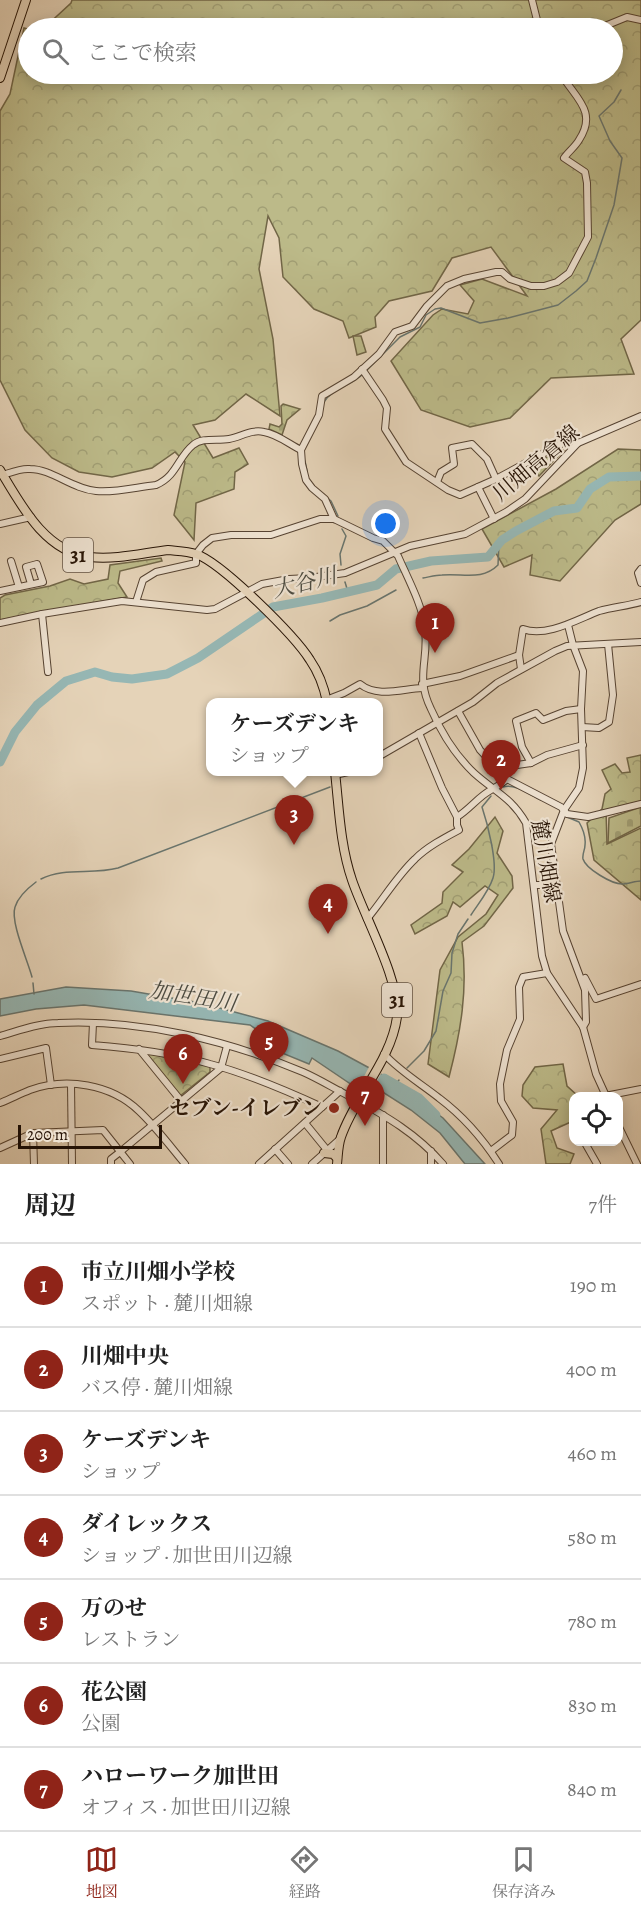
<!DOCTYPE html>
<html lang="ja">
<meta charset="utf-8">
<style>
:root{--surface:#fff;--page:#f6f6f6;--text:#222;--muted:#767676;--line:#e0e0e0;--accent:#8f2418}
body{margin:0;font-family:Alegreya,"Noto Serif JP",serif;background:var(--page);color:var(--text)}
.controls{position:absolute;right:18px;bottom:18px;display:grid;overflow:hidden;border-radius:12px;box-shadow:0 3px 15px #0003}
.controls button{width:54px;height:54px;display:grid;place-items:center;padding:0;border:0;border-bottom:2px solid var(--line);background:var(--surface);color:var(--text);font:30px sans-serif}
.scale{position:absolute;left:18px;bottom:15px;width:144px;box-sizing:border-box;padding-left:6px;border:3px solid #261305;border-top:0;font-size:16px;line-height:21px;white-space:nowrap;color:#261305;-webkit-text-stroke:4px #eee2d1;paint-order:stroke}
.you{position:absolute;left:386px;top:524px;width:21px;height:21px;margin:-15px;border:4px solid #fff;border-radius:50%;background:#1a73e8;box-shadow:0 0 0 9px #1a73e833}
.badge{display:grid;place-items:center;width:39px;height:39px;border-radius:50%;background:var(--accent);color:#fff;font-size:20px;font-weight:700}
.pin{position:absolute;translate:-50% -50px;filter:drop-shadow(0 2px 3px #0008)}
.pin::after{content:'';position:absolute;top:32px;width:21px;height:18px;background:inherit;clip-path:polygon(0 0,100% 0,50% 100%)}
.popup{position:absolute;left:206px;top:698px;width:177px;height:78px;box-sizing:border-box;display:grid;place-content:center;border-radius:12px;background:var(--surface);filter:drop-shadow(0 2px 4px #0005);font-size:20px;white-space:nowrap;color:var(--muted)}
.popup b{font-size:22px;color:var(--text)}
.popup::after{content:'';position:absolute;left:50%;top:100%;margin-left:-12px;border:12px solid transparent;border-top-color:var(--surface)}
.list{margin:0;padding:0;list-style:none}
h2{display:flex;justify-content:space-between;align-items:center;height:78px;margin:0;padding:0 24px;font-size:26px}
h2 small{font-size:20px;font-weight:400;color:var(--muted)}
.list li{display:grid;grid-template-columns:39px 1fr auto;gap:18px;align-items:center;box-sizing:border-box;height:84px;padding:0 24px;border-top:2px solid var(--line)}
.list b{display:block;font-size:22px;white-space:nowrap}
.list p{margin:0;font-size:20px;white-space:nowrap;color:var(--muted)}
.list em{font-size:20px;font-style:normal;color:var(--muted)}
.icon{flex:none;width:33px;height:33px;fill:none;stroke:currentColor;stroke-width:2;stroke-linecap:round;stroke-linejoin:round}
.map{position:relative;flex:none;width:641px;height:1164px;overflow:hidden}
.search{position:absolute;background:var(--surface);box-shadow:0 3px 15px #0003;left:18px;right:18px;top:18px;height:66px;display:flex;align-items:center;gap:15px;box-sizing:border-box;padding:0 21px;border-radius:33px;color:var(--muted);font-size:22px}
.sheet{height:666px;background:var(--surface)}
nav{display:flex;justify-content:space-around;align-items:center;box-sizing:border-box;height:84px;border-top:2px solid var(--line);background:var(--surface);font-size:16px;color:var(--muted)}
nav a{display:grid;justify-items:center;gap:3px}
nav .on{color:var(--accent)}
.map>svg:first-child{display:block}
</style>
<div class="map">
<svg width="641" height="1164" viewBox="0 0 641 1164">
<defs>
<pattern id="forest-crowns" width="20" height="18" patternUnits="userSpaceOnUse" patternTransform="scale(1.5)"><rect width="20" height="18" fill="#bcba89"/><path d="M2 6a3 3 0 1 1 6 0M12 15a3 3 0 1 1 6 0" fill="none" stroke="#a19f75"/></pattern>
<pattern id="cemetery-stones" width="16" height="16" patternUnits="userSpaceOnUse" patternTransform="scale(1.5)"><rect width="16" height="16" fill="#bcba89"/><path d="M2 7V4a2 2 0 0 1 4 0v3zM10 15v-3a2 2 0 0 1 4 0v3z" fill="#a19f75"/></pattern>
</defs>
<rect width="100%" height="100%" fill="#e5d3b8"/>
<filter id="stains"><feTurbulence type="fractalNoise" baseFrequency=".00333" numOctaves="4"/><feColorMatrix values="0 0 0 0 .2 0 0 0 0 .09 0 0 0 0 .02 0 0 0 .5 -.17"/></filter>
<radialGradient id="worn" r=".72"><stop offset=".6" stop-color="#630" stop-opacity="0"/><stop offset="1" stop-color="#630" stop-opacity=".3"/></radialGradient>
<!-- forest -->
<g fill="url(#forest-crowns)" stroke="#716647" stroke-width="1.5">
<polygon points="72,0 641,0 641,320 621,339 634,374 551,378 510,418 470,427 421,410 391,361 433,315 442,309 468,314 474,301 460,285 482,279 527,296 491,247 452,258 432,291 389,301 375,317 376,327 349,338 343,321 314,309 283,277 279,238 268,216 259,269 273,339 280,416 246,394 215,420 193,425 213,458 239,448 248,464 235,472 234,489 196,503 194,540 174,515 185,462 175,452 152,468 112,477 79,472 52,458 25,430 0,380 0,111 10,94 24,28 28,29 28,74 612,74 612,28 44,28 71,3"/>
<polygon points="618,449 641,450 641,504 615,520 560,581 530,575 532,555 504,567 482,529 556,489"/>
<polygon points="161,558 162,561 120,571 118,583 127,597 0,620 0,598 5,595 50,586 70,579 84,584 108,579 110,565"/>
<polygon points="641,755 641,801 606,810 607,844 641,828 641,900 594,860 587,823 602,809 605,794 611,789 602,770 615,764 622,773 630,772 627,758"/>
<path d="M495,817L503,831L497,853L512,876L513,888L484,926L462,942C468,989 461,1031 449,1077L428,1064L440,970L458,937L486,914L498,895L485,886L460,907L453,902L447,916L415,934L411,925L442,903L443,892L463,872L452,865L469,849Z"/>
<polygon points="147,1053 210,1066 210,1072 180,1096 146,1055"/>
<polygon points="563,1064 567,1086 578,1096 574,1096 573,1121 551,1131 557,1148 574,1154 570,1164 546,1164 541,1129 557,1110 533,1108 522,1096 523,1085 535,1067"/>
</g>
<!-- cemetery -->
<g fill="url(#cemetery-stones)" stroke="#716647" stroke-width="1.5">
<polygon points="353,336 361,336 366,352 357,355"/>
<polygon points="283,404 300,409 287,420 282,435 269,429 270,424 279,427 282,424 281,406"/>
<polygon points="564,450 539,476 531,464"/>
<polygon points="641,807 641,826 608,843 609,818"/>
</g>
<!-- water -->
<polygon fill="#96b7b4" stroke="#69756e" stroke-width="1.5" points="66,987 131,991 201,1003 268,1021 338,1051 386,1077 443,1118 485,1164 465,1164 440,1133 411,1110 378,1089 361,1091 312,1058 309,1064 282,1053 278,1045 250,1025 192,1018 84,1005 36,1009 0,1016 0,999"/>
<!-- pier -->
<polygon fill="#e5d3b8" points="370,1065 382,1072 370,1093 361,1094 356,1092"/>
<g fill="none" stroke-linecap="round" stroke-linejoin="round">
<!-- stream -->
<g stroke="#69756e" stroke-width="1.5">
<polyline points="367,370 400,337 420,327 426,315 435,309 441,308 480,323 508,318 558,305 576,291 587,281 596,258 614,205 622,158 610,141 599,116 614,102 621,90"/>
<path d="M324,402C332,389 352,385 363,374"/>
<polyline points="305,461 307,471"/>
<polyline points="316,488 331,501 338,516"/>
<polyline points="341,565 340,554 346,536 342,529"/>
<path d="M423,578C429,577 436,575 442,575C463,573 482,581 498,565L499,543"/>
<polyline points="345,582 348,592"/>
<polyline points="330,621 340,615 367,606 396,590"/>
<path d="M503,787C515,783 530,795 541,800"/>
<path d="M567,817L579,822C583,829 586,837 585,845C585,850 582,854 583,859C586,869 612,884 622,884C628,884 635,881 641,881"/>
<path d="M41,879C65,867 92,875 118,868L330,787"/>
<path d="M471,915C478,904 489,891 493,878C498,863 487,822 482,807L491,796"/>
<path d="M32,977C28,961 10,922 15,907C18,897 28,888 36,882"/>
<polyline points="33,983 34,994"/>
<polyline points="407,1068 424,1051 436,1031 443,991 451,973 452,953 458,934 468,919"/>
<polyline points="396,1084 399,1080"/>
</g>
<!-- river -->
<g stroke="#96b7b4" stroke-width="9">
<polyline points="0,762 15,732 37,705 66,681 95,672 112,677 132,679 167,674 198,658 273,607 322,598 377,585 396,569 431,561 488,557 502,540 516,531 554,511 577,508 590,489 609,477 641,476"/>
<polyline points="384,1078 419,1098 436,1115"/>
</g>
<!-- minor casing -->
<g stroke="#564332" stroke-width="8">
<g id="minor">
<polyline points="532,0 539,28"/>
<polyline points="600,28 627,17 641,20"/>
<polyline points="362,369 383,400 387,408 385,429 406,462 448,490 460,495 496,479 570,439 578,443"/>
<path d="M3,475C12,472 21,468 30,469C52,469 72,489 96,491C115,493 137,487 156,485C177,476 178,457 193,445C202,437 217,441 229,439C241,437 251,429 264,432C277,434 289,444 301,450"/>
<polyline points="437,482 441,472 454,464 452,448 472,444 487,459 496,479"/>
<polyline points="478,487 494,519"/>
<path d="M334,519L325,499L312,488L306,480L302,464L301,450L319,415L322,396L354,377L379,354L395,332L412,326L427,306L447,286L464,279L496,272H502L510,279L531,286H544L557,282L569,273L588,237L587,183L585,172L564,158C568,152 575,147 579,140C598,111 575,98 561,74"/>
<polyline points="0,524 31,517"/>
<polyline points="11,561 19,587"/>
<polyline points="641,569 638,573 641,583"/>
<polyline points="0,591 43,582 37,564 26,567 31,584"/>
<path d="M136,602L143,580L156,572L196,563V554L203,545L212,538L231,535H271L320,519H334L373,538L383,541L398,556C407,577 423,606 425,629C429,660 415,677 431,709C442,734 455,755 474,773C495,792 511,797 526,823L542,956L547,973L583,1027L596,1074L606,1096"/>
<polyline points="42,614 48,672"/>
<polyline points="0,623 42,614 122,601 207,610 215,609 262,584 289,579 309,578 345,573 410,546 465,534 506,512 525,499 578,443 641,416"/>
<polyline points="568,625 573,645 583,671 581,709 583,768 579,788 564,810 551,844 563,931 585,990 586,1022 583,1027"/>
<path d="M521,669L519,655L523,629C546,638 578,619 599,611C613,607 627,606 641,602"/>
<polyline points="422,684 460,676 519,655"/>
<path d="M326,700L344,693L360,684C377,698 402,689 422,688"/>
<polyline points="458,711 480,750 507,779 561,807 567,814 588,817 641,804"/>
<polyline points="582,727 599,728 609,722 613,695 608,644"/>
<polyline points="419,733 442,788 457,817"/>
<polyline points="378,757 473,702 497,683 555,651 567,646 641,642"/>
<polyline points="531,763 522,747 516,721 536,713 543,720 566,711 581,709"/>
<polyline points="502,772 517,765 531,763 547,755 583,745"/>
<polyline points="335,775 348,772"/>
<polyline points="534,885 558,885"/>
<path d="M367,919C383,900 396,877 415,859C427,847 444,838 459,830L457,825V817C470,809 479,796 491,790C497,786 502,784 507,779"/>
<polyline points="585,978 596,999 641,984"/>
<path d="M93,1023L92,1045C132,1048 172,1053 210,1064C248,1074 285,1090 322,1107"/>
<path d="M0,1036C18,1031 39,1023 58,1023C140,1019 227,1040 303,1072C319,1079 335,1089 351,1097C386,1116 417,1134 443,1164"/>
<polyline points="139,1049 182,1102"/>
<path d="M384,1054C401,1072 420,1083 439,1098C463,1116 483,1139 499,1164"/>
<polyline points="0,1059 46,1048 51,1085"/>
<polyline points="71,1084 72,1164"/>
<polyline points="605,1096 641,1089"/>
<path d="M0,1103C10,1099 20,1094 30,1090C66,1077 111,1084 139,1111C156,1127 170,1146 185,1164"/>
<polyline points="305,1123 327,1150"/>
<polyline points="618,1125 637,1164"/>
<polyline points="33,1133 34,1164"/>
<polyline points="586,1142 585,1143 597,1164"/>
<polyline points="0,1148 33,1133 103,1130 130,1164"/>
<polyline points="275,1149 288,1164"/>
<polyline points="491,1151 512,1135 513,1122 501,1101 500,1084 507,1050 520,1019 519,987 523,977 547,973"/>
<polyline points="111,1164 111,1159 120,1152 221,1068 227,1046"/>
<polyline points="259,1164 340,1091"/>
<polyline points="312,1164 340,1139"/>
<polyline points="383,1164 383,1115"/>
<polyline points="431,1164 431,1151"/>
</g>
</g>
<!-- major casing -->
<g stroke="#261305" stroke-width="10">
<g id="major">
<polyline points="0,78 26,0"/>
<path d="M0,470C21,505 45,552 90,557C115,560 143,553 168,550C177,551 187,551 196,554C222,563 295,636 310,660C319,673 324,687 327,702"/>
<path d="M335,772C339,807 340,845 352,880C364,916 401,982 397,1017C391,1061 355,1096 341,1137C338,1145 338,1155 337,1164"/>
<polyline points="324,1153 333,1154 337,1158"/>
</g>
</g>
<!-- minor -->
<use href="#minor" stroke="#eee2d1" stroke-width="6"/>
<!-- major -->
<use href="#major" stroke="#e5d3b8" stroke-width="8"/>
</g>
<!-- markers -->
<circle fill="#8f2418" stroke="#eee2d1" stroke-width="2" cx="334" cy="1108" r="6"/>
<g text-anchor="middle" stroke-width="4.5" stroke-linejoin="round" paint-order="stroke">
<!-- shield labels -->
<g fill="#eee2d1" stroke="#625142" stroke-width="1.5">
<rect x="63" y="538" width="30" height="34" rx="4.5"/>
<rect x="382" y="983" width="30" height="34" rx="4.5"/>
</g>
<g font-size="20" font-weight="bold" fill="#261305">
<text x="78" y="562">31</text>
<text x="397" y="1007">31</text>
</g>
<!-- street labels -->
<g font-size="21" fill="#261305" stroke="#eee2d1">
<text transform="translate(536 463) rotate(-40)" y="7">川畑高倉線</text>
<text transform="translate(546 861) rotate(80)" y="7">麓川畑線</text>
</g>
<!-- poi labels -->
<g font-size="21" font-weight="bold" fill="#261305" stroke="#eee2d1" text-anchor="end">
<text x="322" y="1115">セブン-イレブン</text>
</g>
<!-- water labels -->
<g font-size="22" font-style="italic" fill="#4d4c42" stroke="#eee2d1">
<text transform="translate(304 582) rotate(-14)" y="8">大谷川</text>
<text transform="translate(193 996) rotate(9)" y="8">加世田川</text>
</g>
</g>
<rect width="100%" height="100%" filter="url(#stains)"/>
<rect width="100%" height="100%" fill="url(#worn)"/>
</svg>
<div class="controls">
<button><svg class="icon" aria-label="locate" viewBox="0 0 24 24"><circle cx="12" cy="12" r="6"/><path d="M12 2v4M12 18v4M2 12h4M18 12h4"/></svg></button>
</div>
<div class="scale">200 m</div>
<div class="you"></div>
<div class="pin badge" style="left:435px;top:653px">1</div>
<div class="pin badge" style="left:501px;top:790px">2</div>
<div class="pin badge" style="left:294px;top:845px">3</div>
<div class="popup"><b>ケーズデンキ</b>ショップ</div>
<div class="pin badge" style="left:328px;top:934px">4</div>
<div class="pin badge" style="left:269px;top:1072px">5</div>
<div class="pin badge" style="left:183px;top:1084px">6</div>
<div class="pin badge" style="left:365px;top:1126px">7</div>
<div class="search"><svg class="icon" aria-label="search" viewBox="0 0 24 24"><circle cx="10" cy="10" r="6"/><path d="M15 15l6 6"/></svg>ここで検索</div>
</div>
<section class="sheet">
<h2>周辺<small>7件</small></h2>
<ul class="list">
<li><span class="badge">1</span><div><b>市立川畑小学校</b><p>スポット · 麓川畑線</p></div><em>190 m</em></li>
<li><span class="badge">2</span><div><b>川畑中央</b><p>バス停 · 麓川畑線</p></div><em>400 m</em></li>
<li><span class="badge">3</span><div><b>ケーズデンキ</b><p>ショップ</p></div><em>460 m</em></li>
<li><span class="badge">4</span><div><b>ダイレックス</b><p>ショップ · 加世田川辺線</p></div><em>580 m</em></li>
<li><span class="badge">5</span><div><b>万のせ</b><p>レストラン</p></div><em>780 m</em></li>
<li><span class="badge">6</span><div><b>花公園</b><p>公園</p></div><em>830 m</em></li>
<li><span class="badge">7</span><div><b>ハローワーク加世田</b><p>オフィス · 加世田川辺線</p></div><em>840 m</em></li>
</ul>
</section>
<nav>
<a class="on"><svg class="icon" aria-label="map" viewBox="0 0 24 24"><path d="M3 6l6-2 6 2 6-2v14l-6 2-6-2-6 2zM9 4v14M15 6v14"/></svg>地図</a>
<a><svg class="icon" aria-label="directions" viewBox="0 0 24 24"><path d="M12 3l9 9-9 9-9-9zM9 14v-3h6M13 9l2 2-2 2"/></svg>経路</a>
<a><svg class="icon" aria-label="saved" viewBox="0 0 24 24"><path d="M7 4h10v16l-5-4-5 4z"/></svg>保存済み</a>
</nav>
